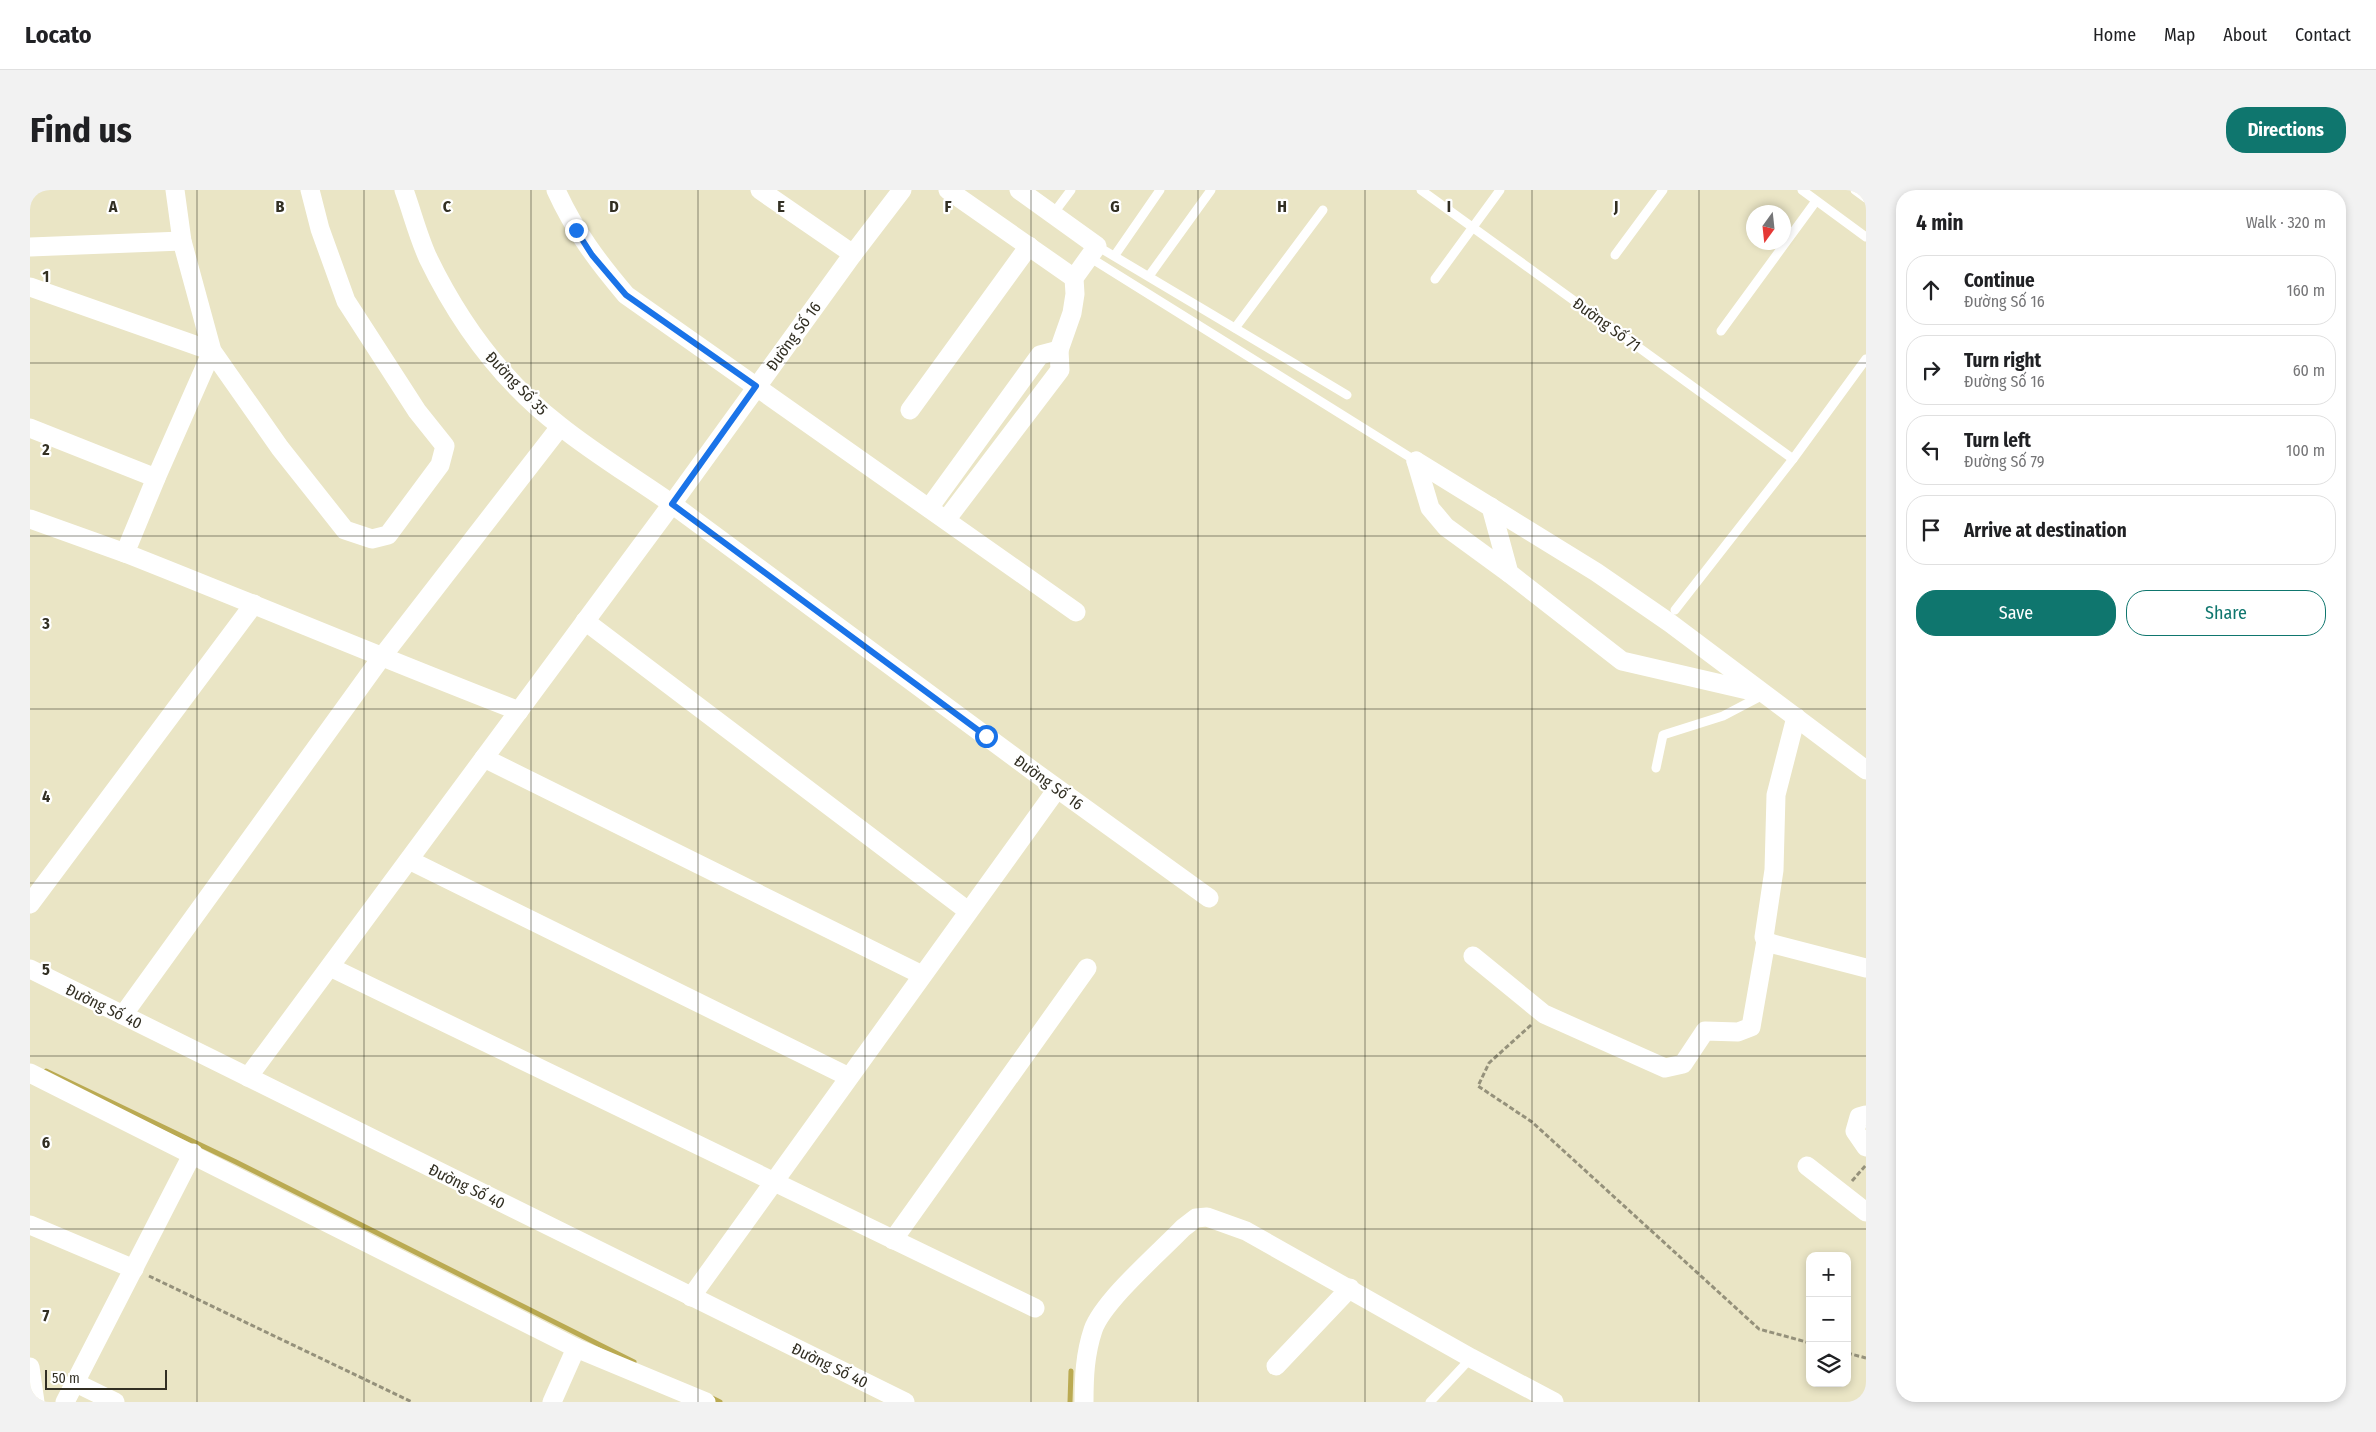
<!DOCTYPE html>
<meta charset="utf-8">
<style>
:root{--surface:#fff;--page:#f2f2f2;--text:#202124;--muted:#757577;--line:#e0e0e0;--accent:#0f766e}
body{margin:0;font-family:"Fira Sans Condensed",sans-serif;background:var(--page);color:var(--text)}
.controls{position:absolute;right:15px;bottom:15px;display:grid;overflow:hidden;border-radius:10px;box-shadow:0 2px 8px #0003}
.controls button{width:45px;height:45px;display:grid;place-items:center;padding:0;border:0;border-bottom:1px solid var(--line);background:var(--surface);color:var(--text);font:25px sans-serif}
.compass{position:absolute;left:1716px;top:15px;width:45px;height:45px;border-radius:50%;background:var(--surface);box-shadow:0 2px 8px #0003;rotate:195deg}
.scale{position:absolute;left:15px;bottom:12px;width:122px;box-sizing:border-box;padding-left:5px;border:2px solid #322f23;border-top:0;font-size:14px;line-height:18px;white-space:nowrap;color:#322f23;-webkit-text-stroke:4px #fff;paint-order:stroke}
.stop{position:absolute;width:15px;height:15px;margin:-11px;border:4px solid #1a73e8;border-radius:50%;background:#fff}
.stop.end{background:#1a73e8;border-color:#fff;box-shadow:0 1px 5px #0008}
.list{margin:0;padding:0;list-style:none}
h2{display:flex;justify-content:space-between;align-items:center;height:65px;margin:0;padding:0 20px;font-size:21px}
h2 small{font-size:16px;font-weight:400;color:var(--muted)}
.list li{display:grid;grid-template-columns:32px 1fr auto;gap:15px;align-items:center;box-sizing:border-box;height:70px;margin:0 10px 10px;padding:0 10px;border:1px solid var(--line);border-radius:20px}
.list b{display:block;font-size:19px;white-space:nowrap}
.list p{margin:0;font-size:16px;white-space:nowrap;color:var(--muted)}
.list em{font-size:16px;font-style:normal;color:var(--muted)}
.actions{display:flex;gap:10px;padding:15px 20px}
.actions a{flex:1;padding:11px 0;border:1px solid var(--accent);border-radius:20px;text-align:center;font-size:18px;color:var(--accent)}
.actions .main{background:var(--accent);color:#fff}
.icon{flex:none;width:28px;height:28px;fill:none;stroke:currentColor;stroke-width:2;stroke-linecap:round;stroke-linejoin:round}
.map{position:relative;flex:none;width:1836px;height:1212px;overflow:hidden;border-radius:20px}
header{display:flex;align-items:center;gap:30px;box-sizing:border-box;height:70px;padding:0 25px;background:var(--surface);border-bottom:1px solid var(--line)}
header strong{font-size:24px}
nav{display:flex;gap:28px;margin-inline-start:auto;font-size:18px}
.intro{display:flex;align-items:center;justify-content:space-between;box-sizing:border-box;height:120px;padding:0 30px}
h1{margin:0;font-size:35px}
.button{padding:12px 22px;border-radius:20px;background:var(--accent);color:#fff;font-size:18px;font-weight:700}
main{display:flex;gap:30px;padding:0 30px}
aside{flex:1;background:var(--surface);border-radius:20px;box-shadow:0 2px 8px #0003}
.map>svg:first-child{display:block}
</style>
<header>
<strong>Locato</strong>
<nav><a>Home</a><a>Map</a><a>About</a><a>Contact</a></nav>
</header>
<div class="intro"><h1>Find us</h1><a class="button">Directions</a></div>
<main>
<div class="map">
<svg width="1836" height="1212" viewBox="0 0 1836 1212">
<rect width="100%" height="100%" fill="#eae5c5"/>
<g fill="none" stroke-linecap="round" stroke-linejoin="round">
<!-- stream -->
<g stroke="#baaa52" stroke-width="5">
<polyline points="16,881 206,972 604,1172"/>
<polyline points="680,1207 690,1212"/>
<polyline points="1040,1212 1041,1181"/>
</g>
<!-- path -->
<g stroke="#95917b" stroke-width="3" stroke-dasharray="5 2.5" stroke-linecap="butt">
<polyline points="1501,835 1459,873 1448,896 1502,932 1729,1139 1780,1153"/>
<polyline points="1822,991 1836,975"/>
<polyline points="119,1086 382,1212"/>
<polyline points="1817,1163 1836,1168"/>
</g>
<!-- service -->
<g stroke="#fff" stroke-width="9">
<polyline points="1391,0 1763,269"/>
<polyline points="1772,0 1836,47"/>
<polyline points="1825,0 1836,8"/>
<polyline points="1023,24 1041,0"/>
<polyline points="1067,56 1317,205"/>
<polyline points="1085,65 1130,0"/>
<polyline points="1585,65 1633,0"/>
<polyline points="1059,67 1386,271"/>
<polyline points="1119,86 1181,0"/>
<polyline points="1405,89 1470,0"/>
<polyline points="1205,138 1293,20"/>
<polyline points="1691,141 1786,11"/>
<polyline points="1645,420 1763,269 1836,169"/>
<polyline points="1626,578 1633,545 1693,526 1733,505"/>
<polyline points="1400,1212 1441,1168"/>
</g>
<!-- minor -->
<g stroke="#fff" stroke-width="19">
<polyline points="145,0 152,51 182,161 250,258 315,340 342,349 358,345 410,275 415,256 387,221 316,111 290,39 280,0"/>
<path d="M526,0C544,40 568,72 596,105L1046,422"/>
<polyline points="730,0 823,64"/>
<polyline points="872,0 823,64 642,314 1003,581 1179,708"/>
<polyline points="918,0 1044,88"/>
<polyline points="989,0 1067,56 1044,88 1045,104 1042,123 1029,160"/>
<polyline points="0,57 152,51"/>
<polyline points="0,97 182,161 126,288"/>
<polyline points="880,220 999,56"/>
<path d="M0,238L126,288L95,363C227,415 357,470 489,521"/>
<polyline points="1386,271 1566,382 1640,433 1836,580"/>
<polyline points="1386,271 1400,318 1416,337 1479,383"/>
<polyline points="1461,317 1479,383 1592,471 1726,502"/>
<polyline points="899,318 1010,165 1029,160 1030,180 916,330"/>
<polyline points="0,329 95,363"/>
<polyline points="555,431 938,721"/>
<polyline points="1766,527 1746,605 1744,680 1734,747 1736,751 1743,754 1836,778"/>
<polyline points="454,568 892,785"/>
<polyline points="379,670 819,887"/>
<polyline points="0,714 224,414"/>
<polyline points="1443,766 1514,824 1635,878 1653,874 1675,841 1708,842 1721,837 1736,751"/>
<polyline points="300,777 1005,1118"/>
<polyline points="0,779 875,1212"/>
<polyline points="93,825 351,468 530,237"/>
<polyline points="0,883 546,1158 676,1212"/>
<path d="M218,887L642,314C605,288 565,264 530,236C473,192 429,132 398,68C388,46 382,22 374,0"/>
<polyline points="1836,925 1829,927 1825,941 1836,957"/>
<polyline points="1777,976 1836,1022"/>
<polyline points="0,1035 104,1079"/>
<polyline points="863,1050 1057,778"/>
<polyline points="661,1107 1027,599"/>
<polyline points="1246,1176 1320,1098"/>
<polyline points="0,1177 5,1212"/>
<polyline points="46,1193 85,1212"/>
<polyline points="35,1212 163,963"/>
<polyline points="522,1212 546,1158"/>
<path d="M1054,1212C1054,1187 1055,1164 1063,1140C1073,1111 1130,1062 1153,1038L1166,1028L1177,1027L1216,1041L1441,1168L1524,1212"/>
</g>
</g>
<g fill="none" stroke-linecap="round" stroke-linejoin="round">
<!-- route -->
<polyline stroke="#1a73e8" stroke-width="6" points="546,40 562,65 596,105 726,196 642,314 956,546"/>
</g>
<!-- grid -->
<path fill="none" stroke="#322f23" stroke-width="1" stroke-opacity="0.55" d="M167,0V1212M334,0V1212M501,0V1212M668,0V1212M835,0V1212M1001,0V1212M1168,0V1212M1335,0V1212M1502,0V1212M1669,0V1212M0,173H1836M0,346H1836M0,519H1836M0,693H1836M0,866H1836M0,1039H1836"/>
<g text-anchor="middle" stroke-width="4.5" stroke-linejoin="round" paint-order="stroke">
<!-- street labels -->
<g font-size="16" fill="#322f23" stroke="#fff">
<text transform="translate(1577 134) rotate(36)" y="6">Đường Số 71</text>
<text transform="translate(763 146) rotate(-54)" y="6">Đường Số 16</text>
<text transform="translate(487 193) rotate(46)" y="6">Đường Số 35</text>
<text transform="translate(1019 592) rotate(36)" y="6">Đường Số 16</text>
<text transform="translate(74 816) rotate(26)" y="6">Đường Số 40</text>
<text transform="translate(437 996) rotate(26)" y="6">Đường Số 40</text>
<text transform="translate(800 1175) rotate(26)" y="6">Đường Số 40</text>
</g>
</g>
<g font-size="16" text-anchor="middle" font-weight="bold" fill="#322f23" stroke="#fff" stroke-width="4.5" stroke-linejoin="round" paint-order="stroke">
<text x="83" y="22">A</text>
<text x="250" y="22">B</text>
<text x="417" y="22">C</text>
<text x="584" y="22">D</text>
<text x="751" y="22">E</text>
<text x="918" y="22">F</text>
<text x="1085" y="22">G</text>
<text x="1252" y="22">H</text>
<text x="1419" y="22">I</text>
<text x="1586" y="22">J</text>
<text x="16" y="92">1</text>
<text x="16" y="265">2</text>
<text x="16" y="439">3</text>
<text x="16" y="612">4</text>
<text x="16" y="785">5</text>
<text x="16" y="958">6</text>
<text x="16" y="1131">7</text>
</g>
</svg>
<div class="controls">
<button>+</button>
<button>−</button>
<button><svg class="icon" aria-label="layers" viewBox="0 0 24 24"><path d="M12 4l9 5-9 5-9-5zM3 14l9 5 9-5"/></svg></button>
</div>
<svg class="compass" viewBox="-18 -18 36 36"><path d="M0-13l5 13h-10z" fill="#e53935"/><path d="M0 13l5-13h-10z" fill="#757577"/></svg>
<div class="scale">50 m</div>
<div class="stop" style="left:956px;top:546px"></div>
<div class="stop end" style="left:546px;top:40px"></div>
</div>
<aside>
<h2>4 min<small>Walk · 320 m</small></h2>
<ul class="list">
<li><svg class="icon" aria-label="ahead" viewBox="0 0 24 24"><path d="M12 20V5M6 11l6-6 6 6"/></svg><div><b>Continue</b><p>Đường Số 16</p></div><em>160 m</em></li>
<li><svg class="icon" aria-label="right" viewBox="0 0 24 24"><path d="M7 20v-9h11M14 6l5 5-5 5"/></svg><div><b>Turn right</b><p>Đường Số 16</p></div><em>60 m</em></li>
<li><svg class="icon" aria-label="left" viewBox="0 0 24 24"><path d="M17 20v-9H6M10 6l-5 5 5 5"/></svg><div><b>Turn left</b><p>Đường Số 79</p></div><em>100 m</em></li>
<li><svg class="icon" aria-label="arrive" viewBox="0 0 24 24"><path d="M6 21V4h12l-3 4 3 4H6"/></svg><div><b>Arrive at destination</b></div></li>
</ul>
<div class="actions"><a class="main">Save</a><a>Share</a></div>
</aside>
</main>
